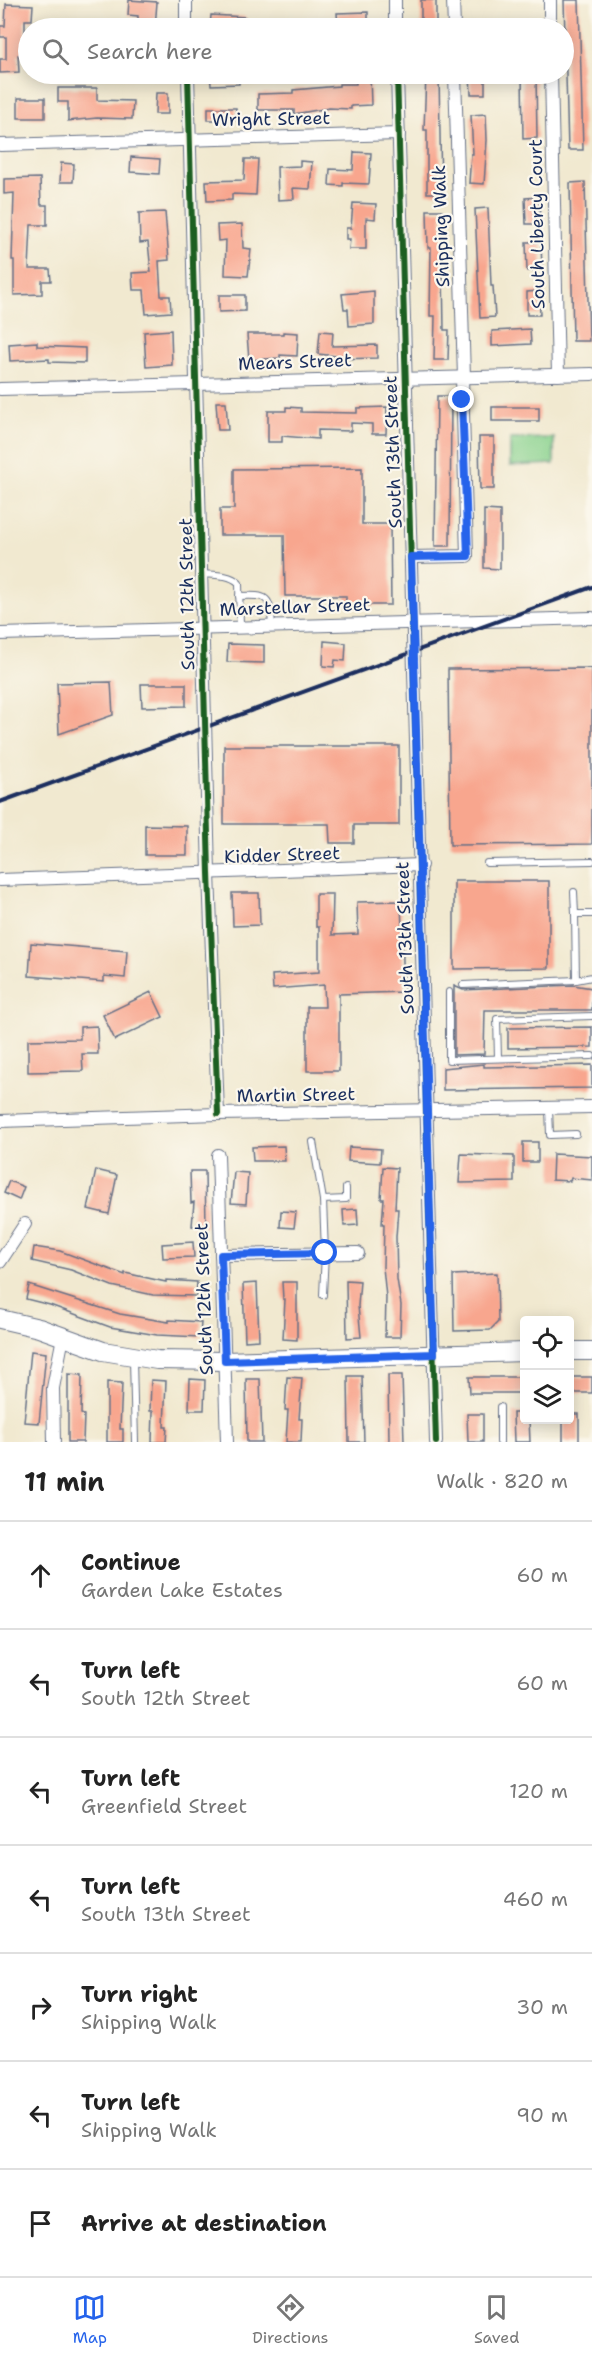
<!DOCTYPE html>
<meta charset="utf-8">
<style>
:root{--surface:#fff;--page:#f6f6f6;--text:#222;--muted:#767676;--line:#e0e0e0;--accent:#2563eb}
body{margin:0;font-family:"Shantell Sans",sans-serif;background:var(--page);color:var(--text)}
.controls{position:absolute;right:18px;bottom:18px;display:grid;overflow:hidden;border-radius:6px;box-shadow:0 3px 15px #0003}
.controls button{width:54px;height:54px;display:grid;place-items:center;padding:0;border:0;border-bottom:2px solid var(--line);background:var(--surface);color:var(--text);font:30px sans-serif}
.stop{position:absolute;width:18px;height:18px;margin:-14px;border:4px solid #2563eb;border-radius:50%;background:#fff}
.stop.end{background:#2563eb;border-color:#fff;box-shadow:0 2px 6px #0008}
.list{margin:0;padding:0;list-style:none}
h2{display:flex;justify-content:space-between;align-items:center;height:78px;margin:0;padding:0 24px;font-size:26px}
h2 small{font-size:20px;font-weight:400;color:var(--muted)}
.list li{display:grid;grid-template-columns:39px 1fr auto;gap:18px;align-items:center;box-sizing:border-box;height:108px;padding:0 24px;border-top:2px solid var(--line)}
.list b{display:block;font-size:22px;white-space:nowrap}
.list p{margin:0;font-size:20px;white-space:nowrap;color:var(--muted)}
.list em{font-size:20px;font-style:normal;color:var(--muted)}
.icon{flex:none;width:33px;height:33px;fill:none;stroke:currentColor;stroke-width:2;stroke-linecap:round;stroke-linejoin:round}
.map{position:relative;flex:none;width:592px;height:1442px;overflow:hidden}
.search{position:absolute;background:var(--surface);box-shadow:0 3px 15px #0003;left:18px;right:18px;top:18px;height:66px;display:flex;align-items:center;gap:15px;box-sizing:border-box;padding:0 21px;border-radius:33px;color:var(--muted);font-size:22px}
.sheet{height:834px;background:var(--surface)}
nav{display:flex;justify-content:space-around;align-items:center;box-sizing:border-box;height:84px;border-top:2px solid var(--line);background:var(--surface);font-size:16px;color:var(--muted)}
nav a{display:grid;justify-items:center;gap:3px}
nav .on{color:var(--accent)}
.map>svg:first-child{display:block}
</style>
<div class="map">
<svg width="592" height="1442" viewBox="0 0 592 1442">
<rect width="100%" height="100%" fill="#fbf7ec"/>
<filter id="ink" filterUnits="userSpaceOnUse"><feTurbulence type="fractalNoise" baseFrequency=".0167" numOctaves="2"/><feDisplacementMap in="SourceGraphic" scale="12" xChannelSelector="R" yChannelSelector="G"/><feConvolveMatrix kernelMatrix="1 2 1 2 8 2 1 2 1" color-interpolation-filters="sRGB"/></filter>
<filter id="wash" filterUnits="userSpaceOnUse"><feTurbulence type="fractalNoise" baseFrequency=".008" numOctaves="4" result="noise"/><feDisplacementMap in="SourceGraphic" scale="24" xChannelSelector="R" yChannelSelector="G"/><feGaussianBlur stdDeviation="1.35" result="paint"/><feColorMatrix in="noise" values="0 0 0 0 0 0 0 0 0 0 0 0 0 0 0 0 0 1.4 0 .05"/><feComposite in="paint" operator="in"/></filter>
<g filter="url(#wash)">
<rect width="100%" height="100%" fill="#f1e9d0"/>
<!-- green -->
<polygon fill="#8ad28e" stroke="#528076" stroke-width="1.5" points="554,438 554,464 510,466 510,439"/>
<g id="blocks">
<!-- building -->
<g fill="#f8a68e">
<polygon points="129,0 157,2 155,28 138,28 138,16 128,15"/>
<rect x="421" y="0" width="15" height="26"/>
<polygon points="564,0 579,0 583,150 568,150"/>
<polygon points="6,4 33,5 32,20 25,20 25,41 28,41 28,55 18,55 19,72 0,73 0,59 6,59 6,37 0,37 0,26 5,26"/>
<polygon points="368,12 368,27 338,28 337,13"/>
<polygon points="211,15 245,17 244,28 210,27"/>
<polygon points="210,74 239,74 239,84 211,85"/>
<polygon points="426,74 439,74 441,193 427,193 427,130 424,130"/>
<polygon points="470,74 485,74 485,94 471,94"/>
<polygon points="522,74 536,74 537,138 523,139"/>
<polygon points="370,75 371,105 351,106 351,109 329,108 294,114 294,110 258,110 258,94 293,93 293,90 339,86 339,84 356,84 356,76"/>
<polygon points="58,88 97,88 97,100 133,101 132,119 97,118 68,121 68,102 58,102"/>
<polygon points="156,93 168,93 168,114 155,114"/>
<rect x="18" y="98" width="27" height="20"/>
<rect x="208" y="108" width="28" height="12"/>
<polygon points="486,114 487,140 484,184 469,183 471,154 473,154 471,115"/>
<polygon points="354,152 371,153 369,184 343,183 343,186 329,185 330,169 353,170"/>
<polygon points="131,157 160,159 159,174 130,172"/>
<polygon points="245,159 258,159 256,195 232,194 232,200 207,201 206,181 244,180"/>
<polygon points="300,161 312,162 310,189 293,188 294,199 278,200 277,167 300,166"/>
<polygon points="61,163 74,164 73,182 60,182"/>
<polygon points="40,178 41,205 47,205 47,225 31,225 29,269 50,269 51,281 42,281 42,294 14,295 14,260 12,260 14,193 4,194 4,179"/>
<polygon points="585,182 589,341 573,341 570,183"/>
<polygon points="539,197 540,224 526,224 525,198"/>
<polygon points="353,203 376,204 375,219 366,218 366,249 349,249 350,239 346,239 346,228 351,228"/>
<polygon points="488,208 491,286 493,286 495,317 480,318 475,209"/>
<polygon points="427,210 442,210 444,330 449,330 448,360 434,360 435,316 430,316 431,248 428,248"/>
<polygon points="165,212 169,260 159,261 161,296 170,296 171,312 146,314 144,290 133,290 132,273 151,272 148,242 140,243 139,213"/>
<polygon points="242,224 243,248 251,249 248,276 225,275 226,240 218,241 217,225"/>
<polygon points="526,242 541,242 542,270 527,271"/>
<polygon points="374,291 374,324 349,326 348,309 344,309 342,294"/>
<polygon points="539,291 540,315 527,315 527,292"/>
<polygon points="219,295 245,295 245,311 219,312"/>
<polygon points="530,329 531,344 492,346 492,331"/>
<polygon points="171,330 172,365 146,367 144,332"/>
<polygon points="320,331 333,332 332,346 377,345 377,358 336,359 336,356 318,354"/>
<polygon points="283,332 298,333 297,356 280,355 280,358 249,360 247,334 283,334"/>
<polygon points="37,342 37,346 85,348 85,363 49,362 49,359 10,361 9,344"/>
<polygon points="437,396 451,396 450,546 435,546"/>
<polygon points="216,402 226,402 228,430 218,430"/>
<polygon points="286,407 301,408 301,412 357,413 357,408 387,407 386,434 372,434 372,424 351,423 351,431 318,430 318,439 282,436 282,442 268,442 268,411 286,411"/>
<rect x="492" y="407" width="47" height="14"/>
<polygon points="479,437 494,437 494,489 480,489"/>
<polygon points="362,468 362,524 390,524 391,605 346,605 346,596 285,596 284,535 220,535 220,509 234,509 234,469"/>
<polygon points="484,510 500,511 500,569 484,568"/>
<polygon points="324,641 346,643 345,661 335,660 334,667 323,666"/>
<polygon points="228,644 264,645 264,663 227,662"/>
<polygon points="592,668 592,844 450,845 448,669"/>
<polygon points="111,682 113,715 59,734 57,683"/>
<polygon points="141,684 186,684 186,706 142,707"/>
<polygon points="224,746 399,746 399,825 354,825 354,843 330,843 329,824 224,824"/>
<polygon points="145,825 187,826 187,855 145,855"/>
<polygon points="454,881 549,881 549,968 454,969"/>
<polygon points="232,893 259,893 260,925 233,926"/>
<polygon points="316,894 333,894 332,935 358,934 357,902 401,901 404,992 339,994 339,1071 307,1071 307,1007 325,1007 324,985 273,989 272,975 319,972 319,927 316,927"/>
<polygon points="31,943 127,951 125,978 104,976 104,982 29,976"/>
<polygon points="573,985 592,988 592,1010 485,1010 484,1054 454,1055 454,986 463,990"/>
<polygon points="151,992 163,1017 115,1040 103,1015"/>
<polygon points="97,1026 98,1054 82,1054 83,1071 28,1072 28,1040 80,1039 80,1027"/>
<polygon points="592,1027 592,1047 508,1048 508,1028"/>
<polygon points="484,1064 484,1067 592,1065 592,1088 443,1090 443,1068"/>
<rect x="523" y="1142" width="15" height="20"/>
<polygon points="284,1146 285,1161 253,1161 252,1147"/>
<polygon points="349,1147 381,1149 380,1163 348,1161"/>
<polygon points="461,1154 514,1156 514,1182 459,1183"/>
<polygon points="553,1154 592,1156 592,1180 571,1178 570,1181 552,1180"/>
<polygon points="383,1167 397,1168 395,1209 398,1209 396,1237 397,1279 401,1305 400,1337 385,1337 386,1297 383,1267 384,1224 382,1224 384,1199 381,1199"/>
<polygon points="96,1170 117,1175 109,1214 88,1209"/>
<polygon points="190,1171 205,1171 206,1227 192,1226 194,1202 191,1203"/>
<polygon points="234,1172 248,1173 246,1204 231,1203"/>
<polygon points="9,1181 24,1187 19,1200 4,1193"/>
<polygon points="357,1209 358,1225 344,1226 343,1210"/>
<polygon points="281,1211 296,1212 294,1228 280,1227"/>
<polygon points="193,1242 194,1257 163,1258 162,1244"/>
<polygon points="34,1247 60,1251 125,1275 125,1273 166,1282 166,1280 197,1282 196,1296 153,1295 112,1286 71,1270 32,1261"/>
<polygon points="497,1273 498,1322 490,1330 454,1331 453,1275"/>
<polygon points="346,1280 360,1281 358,1306 361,1337 347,1338"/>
<polygon points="282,1282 297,1282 297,1340 283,1339 285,1299 283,1299"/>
<polygon points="257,1283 259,1340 245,1341 243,1284"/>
<polygon points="29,1285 120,1314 169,1322 169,1320 201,1322 200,1337 157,1335 110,1327 50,1305 26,1299"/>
<polygon points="31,1351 46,1353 39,1423 24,1422"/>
<polygon points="68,1374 82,1375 81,1414 84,1415 83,1442 68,1442"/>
<polygon points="388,1375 402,1375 404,1442 389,1442"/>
<polygon points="348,1376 362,1376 364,1442 349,1442"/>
<polygon points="287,1377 302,1378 299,1419 302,1419 301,1442 286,1442 288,1410 285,1410"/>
<polygon points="469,1377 524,1377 525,1393 470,1393"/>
<rect x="570" y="1377" width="22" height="16"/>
<polygon points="190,1379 205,1380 204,1410 189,1410"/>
<polygon points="246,1379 260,1379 262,1442 247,1442"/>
<polygon points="151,1380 166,1381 164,1427 167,1427 166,1442 152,1442 153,1411 150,1411"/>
<polygon points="107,1382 122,1383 120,1429 123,1429 123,1442 107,1442"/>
<polygon points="513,1413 525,1413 525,1419 529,1419 530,1442 514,1442"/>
<polygon points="467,1414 483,1414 483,1442 468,1442"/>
<polygon points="570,1414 579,1414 579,1442 563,1442 563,1419 570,1419"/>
</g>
</g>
</g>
<g filter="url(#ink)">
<use href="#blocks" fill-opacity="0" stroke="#667086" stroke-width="1.5"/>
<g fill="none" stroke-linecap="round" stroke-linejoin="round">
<!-- service casing -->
<g stroke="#667086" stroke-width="8">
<g id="service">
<path d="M202,574C214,575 230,574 239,583L240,627"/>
<path d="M239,596C269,595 270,596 272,626"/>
<polyline points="487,863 592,861"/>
<polyline points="574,892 575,914 592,914"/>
<polyline points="576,980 592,977"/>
<polyline points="463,985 576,980 575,914"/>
<polyline points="449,992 449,1060 592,1056"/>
<polyline points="498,1058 497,1019 592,1016"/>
<polyline points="549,1108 550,1135 576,1134"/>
<polyline points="313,1142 323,1200"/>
<polyline points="323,1295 325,1253 323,1200 346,1199 346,1188"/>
<polyline points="133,1359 135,1442"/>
<polyline points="500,1407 500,1442"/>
</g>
</g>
<!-- minor casing -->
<g stroke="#667086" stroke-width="14">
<g id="minor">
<polyline points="186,0 186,28"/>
<polyline points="395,0 395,28"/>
<polyline points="453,0 454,28"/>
<polyline points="550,0 550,28"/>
<polyline points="188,74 209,873 218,1114"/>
<polyline points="397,74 436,1442"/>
<polyline points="455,74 464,377"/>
<polyline points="551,74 558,375"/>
<polyline points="0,145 399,134"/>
<polyline points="0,389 592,374"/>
<polyline points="411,557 467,556 462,377"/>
<polyline points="0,634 592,618"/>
<polyline points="0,880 421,865"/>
<polyline points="0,1121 218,1114 592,1107"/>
<polyline points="218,1155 227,1442"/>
<polyline points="221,1255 358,1253"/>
<polyline points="0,1262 25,1224"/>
<polyline points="54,1442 53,1388 63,1337"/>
</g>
</g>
<!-- secondary casing -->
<g stroke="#667086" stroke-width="20">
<g id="secondary">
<polyline points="0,1319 39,1328 103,1351 157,1360 225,1361 524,1352"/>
<polyline points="570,1351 592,1351"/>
</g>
</g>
<!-- service -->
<use href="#service" stroke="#fff" stroke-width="6"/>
<!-- minor -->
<use href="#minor" stroke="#fff" stroke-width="12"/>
<!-- secondary -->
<use href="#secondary" stroke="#fff" stroke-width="18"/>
<!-- rail -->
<polyline stroke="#1b2f5e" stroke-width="4" points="0,802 592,587"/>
<!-- cycleway casing -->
<g stroke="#fbf7ec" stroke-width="10">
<g id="cycleway">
<polyline points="188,74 209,873 218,1114"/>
<polyline points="397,74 436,1442"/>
</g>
</g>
<!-- cycleway -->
<use href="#cycleway" stroke="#1b5e20" stroke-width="6"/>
</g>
</g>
<g fill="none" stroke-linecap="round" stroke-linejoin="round" filter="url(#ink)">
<!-- route -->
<polyline stroke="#2563eb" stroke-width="8" points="325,1253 221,1255 225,1361 434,1354 411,557 468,556 462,400"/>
</g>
<g text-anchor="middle" stroke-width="4.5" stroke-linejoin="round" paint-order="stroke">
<!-- street labels -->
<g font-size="18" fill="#1b2f5e" stroke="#fbf7ec">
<text transform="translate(271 119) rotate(-1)" y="6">Wright Street</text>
<text transform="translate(537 224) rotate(-91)" y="6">South Liberty Court</text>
<text transform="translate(441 226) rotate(-92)" y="6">Shipping Walk</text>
<text transform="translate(295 362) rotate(-2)" y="6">Mears Street</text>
<text transform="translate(393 452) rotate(-92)" y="6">South 13th Street</text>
<text transform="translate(187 594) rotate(-91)" y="6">South 12th Street</text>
<text transform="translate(295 607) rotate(-2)" y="6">Marstellar Street</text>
<text transform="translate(282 855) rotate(-2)" y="6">Kidder Street</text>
<text transform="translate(405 938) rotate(-92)" y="6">South 13th Street</text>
<text transform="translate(296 1095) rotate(-1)" y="6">Martin Street</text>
<text transform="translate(204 1299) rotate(-92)" y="6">South 12th Street</text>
</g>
</g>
</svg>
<div class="controls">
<button><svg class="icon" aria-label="locate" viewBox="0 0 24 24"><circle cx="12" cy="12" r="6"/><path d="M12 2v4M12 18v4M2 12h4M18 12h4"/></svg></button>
<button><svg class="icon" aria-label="layers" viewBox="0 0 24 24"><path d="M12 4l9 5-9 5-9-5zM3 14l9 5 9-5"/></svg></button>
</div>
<div class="stop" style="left:325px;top:1253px"></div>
<div class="stop end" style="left:462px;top:400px"></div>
<div class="search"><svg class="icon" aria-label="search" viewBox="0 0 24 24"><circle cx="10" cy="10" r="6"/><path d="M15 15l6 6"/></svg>Search here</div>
</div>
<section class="sheet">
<h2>11 min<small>Walk · 820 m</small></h2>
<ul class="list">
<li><svg class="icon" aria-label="ahead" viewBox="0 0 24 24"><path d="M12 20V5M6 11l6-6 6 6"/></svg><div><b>Continue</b><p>Garden Lake Estates</p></div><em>60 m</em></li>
<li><svg class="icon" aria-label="left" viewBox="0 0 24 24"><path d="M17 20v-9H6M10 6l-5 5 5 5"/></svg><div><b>Turn left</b><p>South 12th Street</p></div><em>60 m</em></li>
<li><svg class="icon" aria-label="left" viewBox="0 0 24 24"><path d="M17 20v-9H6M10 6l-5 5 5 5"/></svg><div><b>Turn left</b><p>Greenfield Street</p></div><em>120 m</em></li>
<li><svg class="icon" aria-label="left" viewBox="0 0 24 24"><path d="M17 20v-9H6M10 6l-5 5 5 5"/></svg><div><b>Turn left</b><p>South 13th Street</p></div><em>460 m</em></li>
<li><svg class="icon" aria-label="right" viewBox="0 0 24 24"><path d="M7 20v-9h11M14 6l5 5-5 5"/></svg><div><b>Turn right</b><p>Shipping Walk</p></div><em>30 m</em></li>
<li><svg class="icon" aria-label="left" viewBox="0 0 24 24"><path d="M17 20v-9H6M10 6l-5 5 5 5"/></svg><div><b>Turn left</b><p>Shipping Walk</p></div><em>90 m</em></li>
<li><svg class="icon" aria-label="arrive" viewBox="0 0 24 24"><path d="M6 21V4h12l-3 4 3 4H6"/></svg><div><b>Arrive at destination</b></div></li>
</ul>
</section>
<nav>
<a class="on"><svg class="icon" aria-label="map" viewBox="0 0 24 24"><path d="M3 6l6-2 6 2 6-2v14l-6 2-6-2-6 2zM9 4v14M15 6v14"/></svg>Map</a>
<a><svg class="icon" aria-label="directions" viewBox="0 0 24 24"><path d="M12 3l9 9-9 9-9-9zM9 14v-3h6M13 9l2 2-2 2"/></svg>Directions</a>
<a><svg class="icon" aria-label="saved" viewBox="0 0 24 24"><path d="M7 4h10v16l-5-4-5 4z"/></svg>Saved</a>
</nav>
